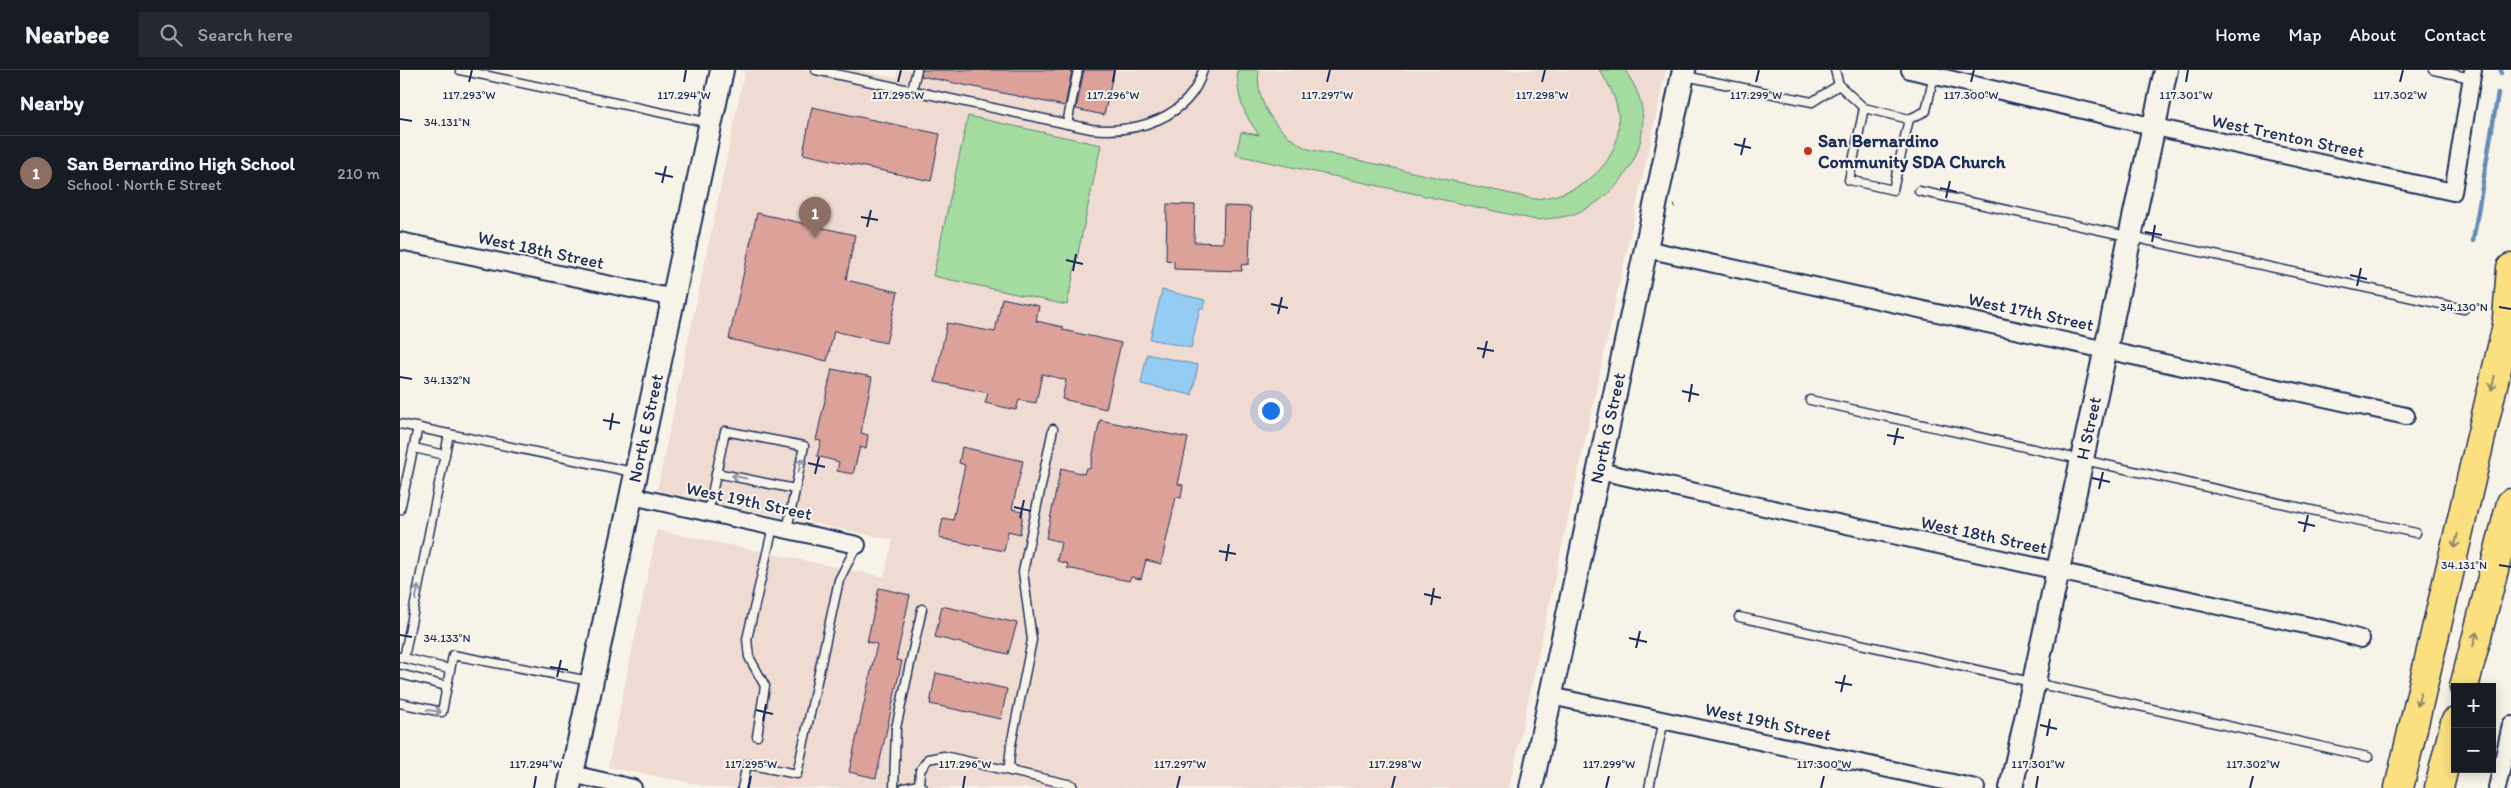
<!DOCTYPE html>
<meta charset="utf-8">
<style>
:root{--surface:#171b24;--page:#242831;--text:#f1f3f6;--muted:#9ea1a6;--line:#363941;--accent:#c8321e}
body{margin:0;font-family:Itim,sans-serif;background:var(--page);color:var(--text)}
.controls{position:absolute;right:15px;bottom:15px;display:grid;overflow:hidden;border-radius:0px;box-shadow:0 2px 12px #0003}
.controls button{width:45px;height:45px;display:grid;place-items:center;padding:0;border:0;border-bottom:1px solid var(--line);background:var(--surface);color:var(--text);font:25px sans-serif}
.you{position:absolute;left:870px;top:340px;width:18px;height:18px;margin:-12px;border:4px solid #fff;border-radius:50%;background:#1a73e8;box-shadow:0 0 0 8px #1a73e833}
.badge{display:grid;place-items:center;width:32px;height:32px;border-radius:50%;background:var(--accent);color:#fff;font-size:16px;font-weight:700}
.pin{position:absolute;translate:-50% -41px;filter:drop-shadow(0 1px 2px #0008)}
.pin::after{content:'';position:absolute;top:26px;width:18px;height:15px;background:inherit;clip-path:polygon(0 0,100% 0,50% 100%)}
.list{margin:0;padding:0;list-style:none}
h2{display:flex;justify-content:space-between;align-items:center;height:65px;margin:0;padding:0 20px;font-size:21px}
h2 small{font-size:16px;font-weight:400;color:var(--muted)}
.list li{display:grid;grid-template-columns:32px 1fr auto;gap:15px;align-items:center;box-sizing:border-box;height:75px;padding:0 20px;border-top:1px solid var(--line)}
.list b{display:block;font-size:19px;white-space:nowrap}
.list p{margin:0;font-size:16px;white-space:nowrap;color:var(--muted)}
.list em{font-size:16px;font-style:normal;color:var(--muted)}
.icon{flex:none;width:28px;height:28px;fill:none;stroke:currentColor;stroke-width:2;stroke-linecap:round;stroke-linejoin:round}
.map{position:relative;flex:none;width:2111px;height:718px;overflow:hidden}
header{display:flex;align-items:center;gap:30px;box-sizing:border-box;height:70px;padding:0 25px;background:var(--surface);border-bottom:1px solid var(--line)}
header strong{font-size:24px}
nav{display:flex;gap:28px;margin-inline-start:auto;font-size:18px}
.search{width:350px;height:45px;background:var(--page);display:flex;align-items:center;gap:12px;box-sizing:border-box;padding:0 18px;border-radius:0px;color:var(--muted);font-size:19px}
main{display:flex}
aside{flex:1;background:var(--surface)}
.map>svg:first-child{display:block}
</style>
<header>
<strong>Nearbee</strong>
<div class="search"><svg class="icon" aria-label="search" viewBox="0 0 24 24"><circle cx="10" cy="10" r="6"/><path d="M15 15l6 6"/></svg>Search here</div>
<nav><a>Home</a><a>Map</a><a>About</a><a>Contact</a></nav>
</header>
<main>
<aside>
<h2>Nearby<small></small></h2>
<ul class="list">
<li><span class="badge" style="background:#8d6e63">1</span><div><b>San Bernardino High School</b><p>School · North E Street</p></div><em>210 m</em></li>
</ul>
</aside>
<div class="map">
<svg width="2111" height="718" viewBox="0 0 2111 718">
<rect width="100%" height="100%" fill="#f7f3e8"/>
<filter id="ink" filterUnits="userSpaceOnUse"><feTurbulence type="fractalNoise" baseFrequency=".02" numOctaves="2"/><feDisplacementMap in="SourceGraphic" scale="10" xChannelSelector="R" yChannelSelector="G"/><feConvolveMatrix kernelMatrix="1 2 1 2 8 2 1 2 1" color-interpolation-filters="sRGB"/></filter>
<g filter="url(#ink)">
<!-- built -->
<polygon fill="#efdbd1" points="345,0 456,0 496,8 498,0 1266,0 1109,718 317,718 208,697 257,460 484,507 493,470 257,420"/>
<!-- green -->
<g fill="#a4db9f" stroke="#60857e">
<path d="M837,0H859C854,35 879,64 908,79L1134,129C1205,123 1245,61 1199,0H1225C1230,8 1235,16 1238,24C1257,75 1217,133 1167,146C1157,148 1146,149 1136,150L836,85L841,62L859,65C842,41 838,30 837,0Z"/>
<polygon points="568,46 701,75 667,235 533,206"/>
</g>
<!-- water -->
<g fill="#94ccf3" stroke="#648db7">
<polygon points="762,220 805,230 803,238 800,238 791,278 750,269"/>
<polygon points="747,284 798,295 792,325 741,314"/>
</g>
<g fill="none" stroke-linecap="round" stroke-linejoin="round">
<!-- stream -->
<g stroke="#648db7" stroke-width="4.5">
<polyline points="2101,3 2101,0"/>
<polyline points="2073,171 2098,23"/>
</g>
</g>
<!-- building -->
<g fill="#dca29a" stroke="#1b2f5e">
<polygon points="522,0 672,0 665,36 521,6"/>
<polygon points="684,0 714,0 704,45 676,39"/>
<polygon points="412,37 540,64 531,111 403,84"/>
<polygon points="767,134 795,135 794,172 823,173 824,136 851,137 849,194 841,195 842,201 774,199 774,191 766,190"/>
<polygon points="357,143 455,165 446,210 498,222 486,273 434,261 427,291 329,269"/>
<polygon points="602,228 639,236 636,251 663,257 663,260 721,273 706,339 662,329 666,310 642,304 636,333 619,330 616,340 585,333 588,323 535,312 547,253 595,262"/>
<polygon points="432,299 472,307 461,363 468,365 466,379 460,377 453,404 437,401 439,392 417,386 421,371 416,370"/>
<polygon points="700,350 788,368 778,414 783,415 781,428 776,427 761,494 746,490 741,509 731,507 729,511 667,498 668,494 657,491 661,472 646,468 661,398 684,404 686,398 690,399"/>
<polygon points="562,377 623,391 612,439 623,441 620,464 608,461 604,481 539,468 543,448 553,450 565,395 559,393"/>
<polygon points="479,518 510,525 496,590 502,591 476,708 449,702 477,574 467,572"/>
<polygon points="542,536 617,553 608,584 535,567"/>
<polygon points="536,603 607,619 601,649 530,634"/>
</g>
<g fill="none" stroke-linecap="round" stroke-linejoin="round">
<!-- lane casing -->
<g stroke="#1b2f5e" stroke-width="11">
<g id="lane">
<polyline points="60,0 310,53"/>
<path d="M416,0L691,59C735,64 790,48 803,0"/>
<polyline points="1435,0 1439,15"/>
<polyline points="2034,0 2071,8"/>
<polyline points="1285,6 1412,32 1439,15 1464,38 1509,49 1493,120 1449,110 1464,38"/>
<polyline points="512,20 517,0"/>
<polyline points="1509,49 1526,41 1534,5"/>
<polyline points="667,54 678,0"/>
<polyline points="1519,121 2064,239"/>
<polyline points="1410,330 2016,463"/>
<polyline points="0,354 233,402"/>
<polyline points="14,378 45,385"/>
<polyline points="316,403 395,419"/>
<polyline points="0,440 18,357"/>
<polyline points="308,443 325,361 404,376 387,460"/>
<polyline points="1339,547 1968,687"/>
<polyline points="0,587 49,599"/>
<polyline points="4,588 49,364"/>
<polyline points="0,604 46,616"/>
<polyline points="0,633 42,642 53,585 190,611"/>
<polyline points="357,666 365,616 349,587 347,569 373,457"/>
<polyline points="612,701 609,694 611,675 632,570 623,502 653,359"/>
<polyline points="342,718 347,694 397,704 439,510 457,475"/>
<polyline points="494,718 496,658 522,539"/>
<polyline points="504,718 519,715"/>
<polyline points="523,718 519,715 520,701 528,689 544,686 672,715 673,718"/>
<polyline points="1249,718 1264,650"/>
</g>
</g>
<!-- street casing -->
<g stroke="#1b2f5e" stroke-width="20">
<g id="street">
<polyline points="1510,0 1773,61 2053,122 2073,0"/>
<polyline points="0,171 274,228"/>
<polyline points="1246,179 2006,346"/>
<polyline points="1199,401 1933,561 1961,569"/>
<polyline points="232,426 457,475"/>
<polyline points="1151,626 1576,718"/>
<polyline points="172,704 233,718"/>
<polyline points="2097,718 2111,655"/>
</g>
</g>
<!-- secondary casing -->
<g stroke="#1b2f5e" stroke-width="26">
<g id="secondary">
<path id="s1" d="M169,718L322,0"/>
<path id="s2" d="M1131,718L1284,0"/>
<path id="s3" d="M1611,718L1766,0"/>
</g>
</g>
<!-- highway casing -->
<g stroke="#1b2f5e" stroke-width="31">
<g id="highway">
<polyline points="2107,248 2111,198"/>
<polyline points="2064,617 2111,433"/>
<polyline points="1999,718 2111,238"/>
<polyline points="2039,718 2055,652"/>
</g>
</g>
<!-- path -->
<polyline stroke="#1b2f5e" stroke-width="2.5" stroke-dasharray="1 4" stroke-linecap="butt" points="1274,136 1279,136"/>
<!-- lane -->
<use href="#lane" stroke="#f7f3e8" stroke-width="8"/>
<!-- street -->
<use href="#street" stroke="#f7f3e8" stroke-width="16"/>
<!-- secondary -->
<use href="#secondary" stroke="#f7f3e8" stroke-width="22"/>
<!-- highway -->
<use href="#highway" stroke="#fce080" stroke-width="28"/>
</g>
<!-- one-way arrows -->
<defs><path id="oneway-shaft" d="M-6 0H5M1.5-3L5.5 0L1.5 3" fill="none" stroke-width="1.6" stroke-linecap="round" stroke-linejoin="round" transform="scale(1.25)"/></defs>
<g stroke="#8c886f">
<use href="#oneway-shaft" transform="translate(2093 313) rotate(103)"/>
<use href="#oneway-shaft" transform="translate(2056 471) rotate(103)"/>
<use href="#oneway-shaft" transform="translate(2075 569) rotate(-76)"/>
<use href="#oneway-shaft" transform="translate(2019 629) rotate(103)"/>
</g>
<g stroke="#8991a3">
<use href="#oneway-shaft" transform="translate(400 395) rotate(-79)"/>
<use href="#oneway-shaft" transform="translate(339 407) rotate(-169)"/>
<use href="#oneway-shaft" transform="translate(17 523) rotate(-79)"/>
<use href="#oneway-shaft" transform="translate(34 641) rotate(9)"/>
</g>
</g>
<!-- ticks -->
<path fill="none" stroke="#1b2f5e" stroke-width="2" d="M69,12L72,0M284,12L286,0M498,12L501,0M713,12L715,0M927,12L930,0M1142,12L1145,0M1356,12L1359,0M1571,12L1574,0M1786,12L1788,0M2000,12L2003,0M0,49L12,51M1334,74L1351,78M1341,85L1345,68M255,103L273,107M262,113L266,96M1540,118L1557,122M1546,128L1550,111M461,147L478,150M467,157L471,140M1745,162L1762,165M1752,172L1755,155M666,190L683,194M673,201L676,184M1950,205L1967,209M1957,216L1961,198M871,234L888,238M2099,237L2111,239M878,244L882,227M1077,278L1094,281M1083,288L1087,271M0,307L12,309M1282,321L1299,325M1289,332L1292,314M203,350L220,353M210,360L213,343M1487,365L1504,368M1494,375L1498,358M408,393L425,397M415,404L419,387M1692,408L1710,412M1699,419L1703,402M614,437L631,441M620,448L624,430M1898,452L1915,456M1904,462L1908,445M819,481L836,484M826,491L829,474M2099,495L2111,497M1024,524L1041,528M1031,535L1034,518M0,565L12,567M1229,568L1247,572M1236,578L1240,561M150,597L168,600M157,607L161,590M1435,612L1452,615M1441,622L1445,605M356,640L373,644M363,651L366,634M1640,655L1657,659M1647,666L1650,649M134,718L136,706M348,718L351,706M563,718L565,706M777,718L780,706M992,718L995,706M1206,718L1209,706M1421,718L1424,706M1636,718L1638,706M1850,718L1853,706"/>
<!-- markers -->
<circle fill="#c8321e" stroke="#f7f3e8" stroke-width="2" cx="1408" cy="81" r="5"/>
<g text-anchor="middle" stroke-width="4" stroke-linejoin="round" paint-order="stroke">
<!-- street labels -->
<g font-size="18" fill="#1b2f5e" stroke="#f7f3e8">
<text transform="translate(1888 66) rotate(12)" y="6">West Trenton Street</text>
<text transform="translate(141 180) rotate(12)" y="6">West 18th Street</text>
<text transform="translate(1631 242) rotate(12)" y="6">West 17th Street</text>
<text dy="6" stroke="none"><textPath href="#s1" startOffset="368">North E Street</textPath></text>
<text dy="6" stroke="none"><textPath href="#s2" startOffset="368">North G Street</textPath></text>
<text dy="6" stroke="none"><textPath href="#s3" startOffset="368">H Street</textPath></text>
<text transform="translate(349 431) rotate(12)" y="6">West 19th Street</text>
<text transform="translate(1584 465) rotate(12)" y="6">West 18th Street</text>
<text transform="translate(1368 652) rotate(12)" y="6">West 19th Street</text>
</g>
<!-- poi labels -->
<g font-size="18" font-weight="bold" fill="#1b2f5e" stroke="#f7f3e8" text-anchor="start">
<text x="1418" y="77">San Bernardino<tspan x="1418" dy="21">Community SDA Church</tspan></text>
</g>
</g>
<g font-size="12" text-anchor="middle" fill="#1b2f5e" stroke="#f7f3e8" stroke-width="4" stroke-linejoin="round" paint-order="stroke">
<text x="69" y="29">117.293°W</text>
<text x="284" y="29">117.294°W</text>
<text x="498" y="29">117.295°W</text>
<text x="713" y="29">117.296°W</text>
<text x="927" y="29">117.297°W</text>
<text x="1142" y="29">117.298°W</text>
<text x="1356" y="29">117.299°W</text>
<text x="1571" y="29">117.300°W</text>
<text x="1786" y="29">117.301°W</text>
<text x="2000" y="29">117.302°W</text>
<text x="47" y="56">34.131°N</text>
<text x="2064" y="241">34.130°N</text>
<text x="47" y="314">34.132°N</text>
<text x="2064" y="499">34.131°N</text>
<text x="47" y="572">34.133°N</text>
<text x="136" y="698">117.294°W</text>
<text x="351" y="698">117.295°W</text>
<text x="565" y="698">117.296°W</text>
<text x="780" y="698">117.297°W</text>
<text x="995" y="698">117.298°W</text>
<text x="1209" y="698">117.299°W</text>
<text x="1424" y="698">117.300°W</text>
<text x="1638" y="698">117.301°W</text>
<text x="1853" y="698">117.302°W</text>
</g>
</svg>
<div class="controls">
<button>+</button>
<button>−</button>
</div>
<div class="you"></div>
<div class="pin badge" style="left:415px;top:168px;background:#8d6e63">1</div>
</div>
</main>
